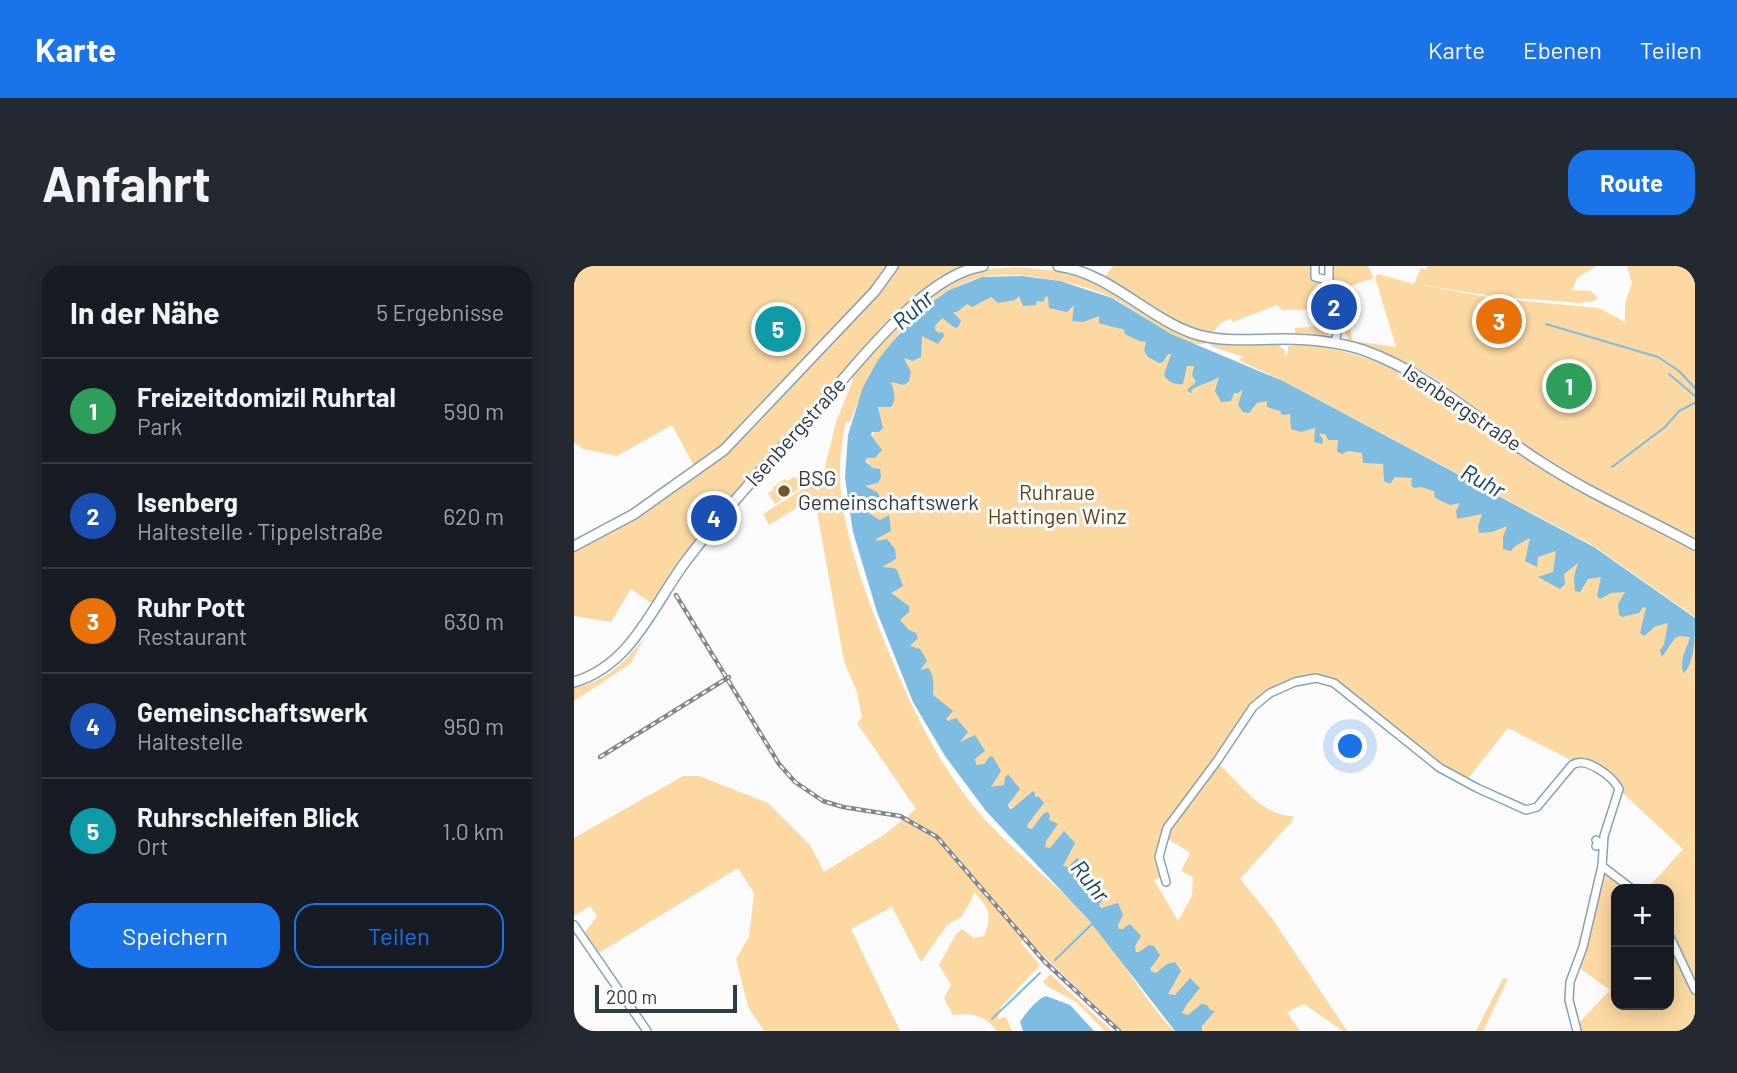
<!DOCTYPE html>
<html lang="de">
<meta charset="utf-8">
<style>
:root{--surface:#171b24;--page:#242831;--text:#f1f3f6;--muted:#9ea1a6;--line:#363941;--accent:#1a73e8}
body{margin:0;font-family:Barlow,sans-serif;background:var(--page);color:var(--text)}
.controls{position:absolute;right:21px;bottom:21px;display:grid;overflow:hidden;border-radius:14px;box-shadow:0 4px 18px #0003}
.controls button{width:63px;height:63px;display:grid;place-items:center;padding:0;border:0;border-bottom:2px solid var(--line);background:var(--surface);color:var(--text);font:35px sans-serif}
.scale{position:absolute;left:21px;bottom:18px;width:142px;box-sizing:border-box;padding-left:7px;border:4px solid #2f3c44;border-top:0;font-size:19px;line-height:24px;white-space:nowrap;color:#2f3c44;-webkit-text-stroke:5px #fbfbfb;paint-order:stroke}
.you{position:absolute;left:777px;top:481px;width:24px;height:24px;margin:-18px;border:5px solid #fff;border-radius:50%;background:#1a73e8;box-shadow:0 0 0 10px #1a73e833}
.badge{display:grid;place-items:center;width:46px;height:46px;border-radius:50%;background:var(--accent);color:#fff;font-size:23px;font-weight:700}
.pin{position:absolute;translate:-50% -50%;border:4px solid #fff;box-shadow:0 2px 7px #0006}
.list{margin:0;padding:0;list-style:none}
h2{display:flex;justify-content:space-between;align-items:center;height:91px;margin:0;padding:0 28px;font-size:30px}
h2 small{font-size:23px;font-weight:400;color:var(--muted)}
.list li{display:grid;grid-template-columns:46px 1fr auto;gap:21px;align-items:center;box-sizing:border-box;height:105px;padding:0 28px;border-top:2px solid var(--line)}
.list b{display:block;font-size:26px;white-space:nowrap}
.list p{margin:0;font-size:23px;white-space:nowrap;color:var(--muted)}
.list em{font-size:23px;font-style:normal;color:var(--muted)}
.actions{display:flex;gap:14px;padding:21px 28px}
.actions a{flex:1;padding:16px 0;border:2px solid var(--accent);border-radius:21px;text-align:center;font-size:24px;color:var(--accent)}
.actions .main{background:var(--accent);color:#fff}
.map{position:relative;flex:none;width:1121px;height:765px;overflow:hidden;border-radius:21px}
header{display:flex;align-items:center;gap:42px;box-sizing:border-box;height:98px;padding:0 35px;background:var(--accent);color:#fff}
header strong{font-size:33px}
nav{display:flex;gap:38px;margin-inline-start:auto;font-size:24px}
.intro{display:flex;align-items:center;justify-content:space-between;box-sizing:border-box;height:168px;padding:0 42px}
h1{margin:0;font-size:49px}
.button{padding:18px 32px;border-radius:21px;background:var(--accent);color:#fff;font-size:24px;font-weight:700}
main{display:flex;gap:42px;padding:0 42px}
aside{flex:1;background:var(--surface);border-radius:21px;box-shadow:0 4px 18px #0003}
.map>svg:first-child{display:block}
</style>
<header>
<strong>Karte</strong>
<nav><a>Karte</a><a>Ebenen</a><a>Teilen</a></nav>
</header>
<div class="intro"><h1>Anfahrt</h1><a class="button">Route</a></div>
<main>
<aside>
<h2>In der Nähe<small>5 Ergebnisse</small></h2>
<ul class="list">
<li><span class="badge" style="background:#2e9e5b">1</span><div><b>Freizeitdomizil Ruhrtal</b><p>Park</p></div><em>590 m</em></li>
<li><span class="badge" style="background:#1a4fb4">2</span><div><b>Isenberg</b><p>Haltestelle · Tippelstraße</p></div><em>620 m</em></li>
<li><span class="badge" style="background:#e8710a">3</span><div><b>Ruhr Pott</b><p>Restaurant</p></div><em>630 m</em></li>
<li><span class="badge" style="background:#1a4fb4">4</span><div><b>Gemeinschaftswerk</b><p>Haltestelle</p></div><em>950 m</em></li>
<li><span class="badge" style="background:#0f9aa8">5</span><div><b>Ruhrschleifen Blick</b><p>Ort</p></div><em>1.0 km</em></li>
</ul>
<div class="actions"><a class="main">Speichern</a><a>Teilen</a></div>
</aside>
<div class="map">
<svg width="1121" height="765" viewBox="0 0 1121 765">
<rect width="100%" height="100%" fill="#fbfbfb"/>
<!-- green -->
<g fill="#fcd8a2" fill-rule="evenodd">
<polygon points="0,0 394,0 366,13 266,113 187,198 149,244 80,339 57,323 37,356 0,350 0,283 124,207 98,159 43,190 10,183 0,177"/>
<path d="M539,0H737V12L750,15C753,32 764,54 754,69L721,67V62L749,60L747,43L708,44L703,39L659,56L657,52L647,57L640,65L641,70C600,60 565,35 530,12Z"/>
<path d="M760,0H794L800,12L767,23L779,75L822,81L801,11L804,8L840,18L847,2L852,4L854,0H1022L1003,12L998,24L1017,25L1024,32L1019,35L1005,37L918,30L842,18L918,32L1025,42L1051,56V37L1058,17L1053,0H1121V276L1013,219L968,191L862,113L848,105L776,75C769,69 771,63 769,54C763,36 754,20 760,0Z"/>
<path d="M441,1C471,4 497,4 526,18C563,34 588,67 631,75V78C605,82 560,42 537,31C518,22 496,17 475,13C452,10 424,5 401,13C336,34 299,96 276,156H272C268,174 265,194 266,214C269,266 288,318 307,367C334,434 359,492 406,548C439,585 479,615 513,651C545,686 567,731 600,765H548L451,672L447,677L466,699L427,741L423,753L432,751L438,765H423C411,749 398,747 379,749L370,732L377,719L365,699L382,668L388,663L400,672L410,670C419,649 414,641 400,626L397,635L387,651L373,659L347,696L318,641L277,663L326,765H190L174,741L162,693L175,671L180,627L164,602L25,687L11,666L23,650L16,640L0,650V572L109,510H125L194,537L236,579L250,606L311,568L342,543L283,457L288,451L283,426L270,395L242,240L244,229L195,259L189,248L237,218L245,225L262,156L279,114L277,110C309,75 343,31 386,10C402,2 423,3 441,1Z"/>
<path d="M466,28L500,39L564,69L687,130L787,187L982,284L1060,331L1121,374V721L1095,667V623H1073L1109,583L1026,506L993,492L934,462L892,515L880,510L755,415L735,413L683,439L644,497C665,517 689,551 720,550L718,552L719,554L666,613L697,651L773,765H769L730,738L713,746L726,765H628L629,758L608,747L612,739L602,728L597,730L594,728L597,721L577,705L579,700L561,684V680L550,663H545L532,642L526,641L514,620L510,622L508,620L496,599L493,602L489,600L492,593L471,581L470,579L473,573L461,560L458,563L454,562L439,543L434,539L437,536L417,521L387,480L324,369L294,246L291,220L295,198L291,193L295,192C303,139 315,99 357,61C363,55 370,47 377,43C404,29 436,29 466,28ZM593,572L616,587L607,605L619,611L618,630L604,655L580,614L589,610L580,590Z"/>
<path d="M634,76L658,80L705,79L711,85V91L714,87V80C753,77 788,91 825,104L822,115L827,105L869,129L949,188L1121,283V351L1020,280L707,114L664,94L670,91L639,81Z"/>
<polygon points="229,208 233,214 229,216 231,219 201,238 194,227 200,223 199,221 211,213 213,215 220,211 222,212"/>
<path d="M71,371L56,398L0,435V422C33,415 50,397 71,371Z"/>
<polygon points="1029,604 1055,623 1042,623 1042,739 1095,739 1095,672 1121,729 1121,765 1005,765 1003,759 1036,724 1004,701"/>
<polygon points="476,708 538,765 531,765 502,736 473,720 469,716"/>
<polygon points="929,712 934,713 909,765 902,765"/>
</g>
<!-- water -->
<g fill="#7ebce1">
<path d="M448,10L486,15L538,32L597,68L709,115L1020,281L1121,352C1121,370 1121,396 1110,407C1104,397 1113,382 1116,371L1106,370L1101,372L1088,391L1086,384L1090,379L1094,357L1082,360L1070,370L1066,367L1072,342L1069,341L1065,347L1048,351L1045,349L1044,338L1051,326L1037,327L1026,333L1023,330L1027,311L1014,313L1006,326L1001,325L1000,311L1004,297L990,308L991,318L986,323L964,311L979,306L982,285L964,291L963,301L951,295L956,272L941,280L937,285L929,283V271L933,260L918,266L905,267L904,260L908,248L883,253L882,245L886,237L876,239L861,232L860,225L847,221L840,222L837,219L838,212L821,211L816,218L810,215L809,198L789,197L788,187L774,185L768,188L763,185L764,174H754L751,168H745L749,173L748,178L740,176L741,162L727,166L717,163L716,148L708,149L706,145L693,141V135L683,137L675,147L669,146L664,139L669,123L664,127H660L657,135L647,136L641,125L645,111C636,117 626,118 617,124L618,127L615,126L613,124L622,116L618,109L620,100H613L609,118C601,119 594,116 590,109L597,88H594L589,96L585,97L574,91L570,85L572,76L565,75L551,68L550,63C546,63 527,58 525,57V50L509,56L498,55L500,39L493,46L475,42L474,31L472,30L469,36L463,35L462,39L449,40L445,30L441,34L424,37L417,31L398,41L393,38L383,46H379L387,55L384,61L381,62L368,52L361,60V64L365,67L369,66L370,70L364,78L348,70L347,91L339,95L330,92L337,106L335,115L330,119L317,116C320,125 323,133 317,141H304L309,162L305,166H298L297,169L308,184L301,192H293L291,195L299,202L306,203L307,211L304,217L291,220L303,226L308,234L305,242L294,247L306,254L315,249L317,265L302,273L303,275L313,273L321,283L322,293L308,301L320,302L323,304L329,320L317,327L335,340V346L326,354L335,364L342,367L344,372L336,380L346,383L353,395L346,404L354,402C361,409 359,422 359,429L379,445L372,453L374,455L382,452L394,466L386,476L401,469L411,485L401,493L402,499L410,498L416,490L419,491L427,505L417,521L430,519L431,512L434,508L446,523L434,539L436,543L439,542L459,525L461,527V531L464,530L470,537L453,559L454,562L458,563L470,547L474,546L476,550L475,554L484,558L472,575L471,581L476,582L490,565L501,577L489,600L494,601L503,592L514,606L507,616L508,621L510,622L519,614L531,629L525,639L527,642L544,637L549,649L544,659L545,663H549L556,658L567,670L561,680L562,686H565L575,679L580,680L586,689L577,702V705L582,707L593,698L601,696L607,705L594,728L601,729L616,712L626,722L613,738L608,747L614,749L627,738L633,739L636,744L641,745L628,760V765H601L514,653L412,545L371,490L339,436L303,346L279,266L271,212L274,169L289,121L304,94L319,75L349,42L375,24L408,11Z"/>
<path d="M472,730L496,739L520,765H449L446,756C451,748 463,733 472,730Z"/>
</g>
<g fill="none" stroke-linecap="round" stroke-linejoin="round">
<!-- stream -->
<g stroke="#7ebce1" stroke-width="2">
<polyline points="371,9 390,0"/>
<polyline points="972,58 1084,91 1105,105 1121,122"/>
<polyline points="1095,108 1121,130"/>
<polyline points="1038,201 1091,161 1105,145 1121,137"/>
<polyline points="481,694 518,658"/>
<polyline points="418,753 466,707"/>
</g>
<!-- minor casing -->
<g stroke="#85a3b6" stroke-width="10">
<g id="minor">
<polyline points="741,0 741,11 754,14"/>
<polyline points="755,0 755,24 765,58 761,77"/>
<polyline points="1022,574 1029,579 1022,580"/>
<polyline points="1028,600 1058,623"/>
<path d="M592,616L585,591L593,562L643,495L679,441L696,427L721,416L742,412L760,417L866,502L903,522L952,544L963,541L998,499C1012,490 1038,510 1045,523L1030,570L1028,600L1009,681L996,716L995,734L1003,765"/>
<polyline points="0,659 73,765"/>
<polyline points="1095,669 1121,724"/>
</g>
</g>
<!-- major casing -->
<g stroke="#85a3b6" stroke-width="12">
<g id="major">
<path d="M484,0C536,7 573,52 621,68C650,77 680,73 710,73C737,73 764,76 789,84C859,109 906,157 967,196C1016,228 1070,251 1121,279"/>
<polyline points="0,280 60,248 150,184 301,25 319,0"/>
<path d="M0,416C58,399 79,339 112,295C153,241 198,192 244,142C284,98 349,9 409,0"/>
</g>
</g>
<!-- minor -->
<use href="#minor" stroke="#fff" stroke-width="7"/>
<!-- major -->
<use href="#major" stroke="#fff" stroke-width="9"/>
<!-- rail casing -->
<g stroke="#81888d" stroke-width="4.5">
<g id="rail">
<polyline points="102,329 205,498 221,516 249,535 269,541 326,550 363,571 470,695 545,765"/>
<polyline points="26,491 155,411"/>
</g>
</g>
<!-- rail -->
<use href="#rail" stroke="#fbfbfb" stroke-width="2" stroke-dasharray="5" stroke-linecap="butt"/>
</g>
<!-- markers -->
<circle fill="#725729" stroke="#fbfbfb" stroke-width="2.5" cx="210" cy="225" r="7"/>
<g text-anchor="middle" stroke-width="6" stroke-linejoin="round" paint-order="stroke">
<!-- street labels -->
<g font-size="21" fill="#2f3c44" stroke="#fbfbfb">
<text transform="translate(888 142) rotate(34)" y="7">Isenbergstraße</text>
<text transform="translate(222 166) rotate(-48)" y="7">Isenbergstraße</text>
</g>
<!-- poi labels -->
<g font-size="21" fill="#2f3c44" stroke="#fbfbfb" text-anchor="start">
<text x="224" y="220">BSG<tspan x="224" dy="24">Gemeinschaftswerk</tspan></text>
</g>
<!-- park labels -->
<g font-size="21" fill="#5c4318" stroke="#fbfbfb">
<text x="483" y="234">Ruhraue<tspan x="483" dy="24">Hattingen Winz</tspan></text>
</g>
<!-- water labels -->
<g font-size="23" font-style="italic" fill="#154660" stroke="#fbfbfb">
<text transform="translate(339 44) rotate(-42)" y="8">Ruhr</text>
<text transform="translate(909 215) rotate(29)" y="8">Ruhr</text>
<text transform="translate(516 615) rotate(51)" y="8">Ruhr</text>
</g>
</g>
</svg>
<div class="controls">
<button>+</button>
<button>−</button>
</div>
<div class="scale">200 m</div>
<div class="you"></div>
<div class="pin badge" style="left:995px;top:120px;background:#2e9e5b">1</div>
<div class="pin badge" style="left:760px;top:41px;background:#1a4fb4">2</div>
<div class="pin badge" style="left:925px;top:55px;background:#e8710a">3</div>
<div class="pin badge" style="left:140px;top:252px;background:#1a4fb4">4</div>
<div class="pin badge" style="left:204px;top:63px;background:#0f9aa8">5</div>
</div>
</main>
